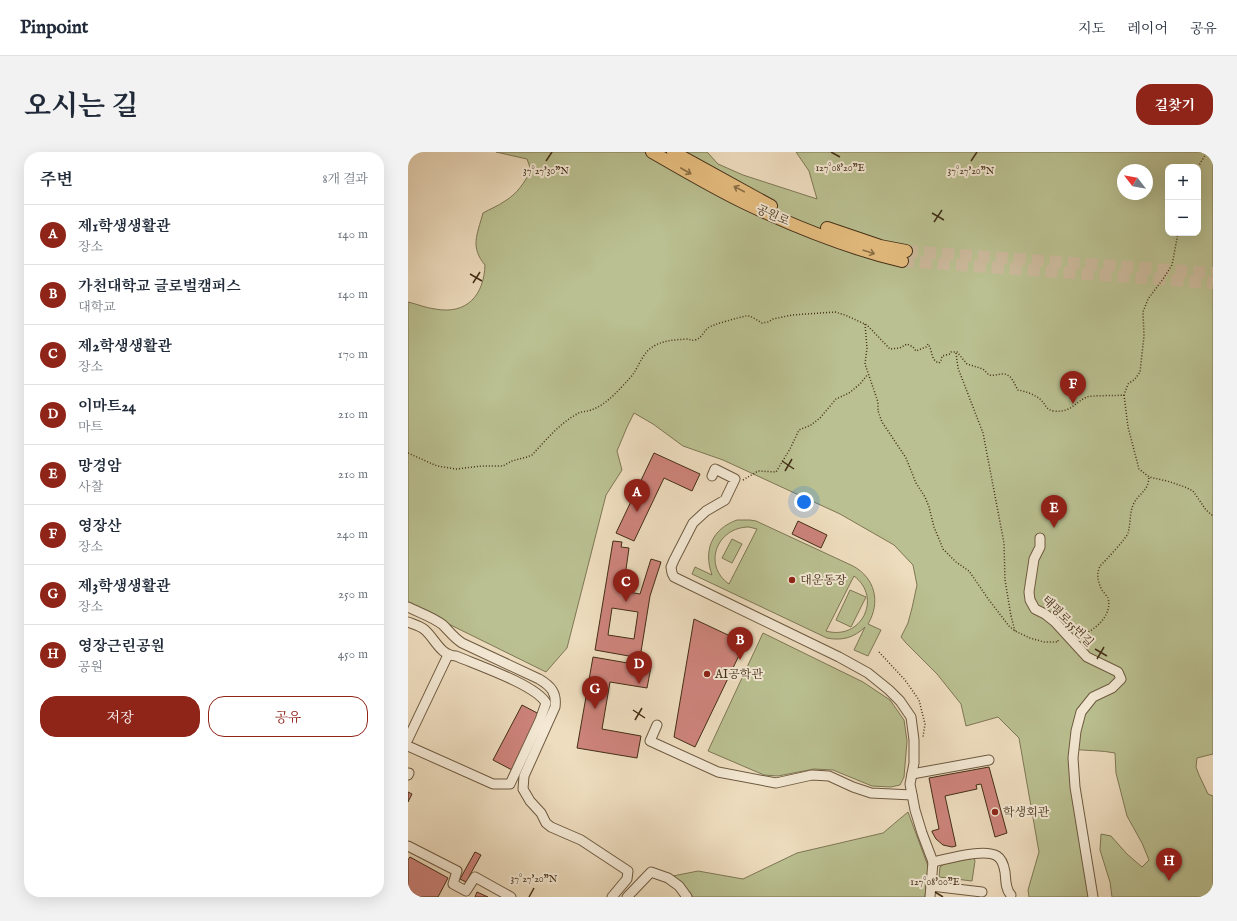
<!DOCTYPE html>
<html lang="ko">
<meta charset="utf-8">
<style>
:root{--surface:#fff;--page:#f2f2f3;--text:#1f2937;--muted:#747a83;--line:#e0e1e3;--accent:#8f2418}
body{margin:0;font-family:"IM FELL English","Noto Serif KR",serif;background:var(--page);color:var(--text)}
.controls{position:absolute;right:12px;top:12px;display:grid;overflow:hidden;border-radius:8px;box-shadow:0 4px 16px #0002}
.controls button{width:36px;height:36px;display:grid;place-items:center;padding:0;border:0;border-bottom:1px solid var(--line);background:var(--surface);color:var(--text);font:20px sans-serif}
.compass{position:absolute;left:709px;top:12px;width:36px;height:36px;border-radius:50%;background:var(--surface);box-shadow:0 4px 16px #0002;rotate:301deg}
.you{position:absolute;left:396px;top:350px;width:14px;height:14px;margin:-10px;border:3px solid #fff;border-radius:50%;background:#1a73e8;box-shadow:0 0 0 6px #1a73e833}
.badge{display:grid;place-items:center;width:26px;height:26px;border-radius:50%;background:var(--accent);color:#fff;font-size:13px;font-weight:700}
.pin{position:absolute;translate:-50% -33px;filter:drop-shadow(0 1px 2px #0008)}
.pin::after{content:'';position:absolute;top:21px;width:14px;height:12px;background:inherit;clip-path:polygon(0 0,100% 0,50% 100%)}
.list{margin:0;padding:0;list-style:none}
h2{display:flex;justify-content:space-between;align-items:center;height:52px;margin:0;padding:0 16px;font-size:17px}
h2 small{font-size:13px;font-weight:400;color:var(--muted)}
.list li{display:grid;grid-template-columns:26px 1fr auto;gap:12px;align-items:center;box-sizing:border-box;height:60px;padding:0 16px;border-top:1px solid var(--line)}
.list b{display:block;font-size:15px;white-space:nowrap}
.list p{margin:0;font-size:13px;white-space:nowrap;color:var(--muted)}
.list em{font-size:13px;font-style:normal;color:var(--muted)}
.actions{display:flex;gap:8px;padding:12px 16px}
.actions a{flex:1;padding:9px 0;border:1px solid var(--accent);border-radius:16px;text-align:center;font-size:14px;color:var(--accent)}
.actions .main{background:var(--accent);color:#fff}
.map{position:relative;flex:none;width:805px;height:745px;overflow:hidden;border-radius:16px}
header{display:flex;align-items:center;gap:24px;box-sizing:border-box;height:56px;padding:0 20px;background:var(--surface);border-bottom:1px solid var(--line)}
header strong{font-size:19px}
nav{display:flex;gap:22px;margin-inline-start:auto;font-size:14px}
.intro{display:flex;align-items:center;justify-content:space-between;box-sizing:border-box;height:96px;padding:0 24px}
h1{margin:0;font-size:28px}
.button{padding:10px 18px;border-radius:16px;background:var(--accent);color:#fff;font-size:14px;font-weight:700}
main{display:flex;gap:24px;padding:0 24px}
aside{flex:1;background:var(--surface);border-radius:16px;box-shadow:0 4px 16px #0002}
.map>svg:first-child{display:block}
</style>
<header>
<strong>Pinpoint</strong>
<nav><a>지도</a><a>레이어</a><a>공유</a></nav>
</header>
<div class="intro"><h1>오시는 길</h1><a class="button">길찾기</a></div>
<main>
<aside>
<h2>주변<small>8개 결과</small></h2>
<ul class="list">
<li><span class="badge">A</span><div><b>제1학생생활관</b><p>장소</p></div><em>140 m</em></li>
<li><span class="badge">B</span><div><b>가천대학교 글로벌캠퍼스</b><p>대학교</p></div><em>140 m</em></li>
<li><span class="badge">C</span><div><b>제2학생생활관</b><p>장소</p></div><em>170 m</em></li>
<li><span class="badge">D</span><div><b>이마트24</b><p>마트</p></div><em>210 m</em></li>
<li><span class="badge">E</span><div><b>망경암</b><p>사찰</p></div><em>210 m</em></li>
<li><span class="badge">F</span><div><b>영장산</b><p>장소</p></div><em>240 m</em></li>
<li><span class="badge">G</span><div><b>제3학생생활관</b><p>장소</p></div><em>250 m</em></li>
<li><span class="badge">H</span><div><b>영장근린공원</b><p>공원</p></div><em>450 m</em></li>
</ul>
<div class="actions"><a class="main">저장</a><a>공유</a></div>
</aside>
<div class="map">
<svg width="805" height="745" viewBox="0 0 805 745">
<rect width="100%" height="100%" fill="#eeddbf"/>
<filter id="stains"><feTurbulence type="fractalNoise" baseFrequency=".005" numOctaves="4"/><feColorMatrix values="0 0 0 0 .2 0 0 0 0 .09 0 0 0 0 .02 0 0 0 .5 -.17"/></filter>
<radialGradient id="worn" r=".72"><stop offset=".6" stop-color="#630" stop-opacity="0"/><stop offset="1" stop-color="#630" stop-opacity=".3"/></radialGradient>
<!-- green -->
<g fill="#bac091" stroke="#7e7754" fill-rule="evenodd">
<path d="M88,0H299L310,12L335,23L409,47L401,19L388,0H805V602L789,606L788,615L791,623L800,642L805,644V745H704L702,730L692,698L693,682L703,684L719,702L734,715L741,708L734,691L719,664L708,621L707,601C693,598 678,599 663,597L683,745H621L620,738L631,700L611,586L590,565L558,574L553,552L529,522L498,491L493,485L500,471L504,456L509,433L505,413L486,393L432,362L315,308L275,294L245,272L226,261L219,275L209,299L214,318L198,343L159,496L138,520L0,452V150C9,152 18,156 27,157C59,163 76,143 77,113C62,95 69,83 75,61C82,57 90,54 97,49C109,42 117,30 123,18L119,7ZM760,15H790V81H760ZM715,18H739V42H715Z"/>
<path d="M329,368H342L348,369L445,414C467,426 473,450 460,472L473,478L460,504L446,498L457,475C446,486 433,489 419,486L284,422L287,415L304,423C295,398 304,377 329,368ZM341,375L349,377L321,432C294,413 309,375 341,375ZM446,424C475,446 453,489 418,479Z"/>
<polygon points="324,387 334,392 324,411 314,406"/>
<polygon points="442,438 458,445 443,475 428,468"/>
<polygon points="355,481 455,530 482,548 496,568 499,589 496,625 492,633 483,635 464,634 425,618 406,617 370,624 356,623 300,599"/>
<polygon points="500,660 520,714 517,745 285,745 281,739 260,725 290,719 335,727 389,701 475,681"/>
<polygon points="566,706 567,709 564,729 531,725 532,715 536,712"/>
</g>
<!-- building -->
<g fill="#ce847c" stroke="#432e16" fill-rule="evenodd">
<polygon points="246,301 292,322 284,339 256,326 226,389 208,381"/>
<polygon points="390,369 419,383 413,396 384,382"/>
<path d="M205,389L214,390L213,395L221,396L215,439L232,442L243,407L253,410L242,444L232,506L187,498ZM204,456L230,460L226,487L200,483Z"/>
<polygon points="286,467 337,491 287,595 266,585"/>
<polygon points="185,505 243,515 239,536 202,530 194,577 233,584 229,606 169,596"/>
<polygon points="114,553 133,563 104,618 85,608"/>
<polygon points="581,615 599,681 587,685 573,632 568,633 569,637 537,644 548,694 544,695 535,693 528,687 524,680 524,679 531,677 521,626"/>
<polygon points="0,640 4,642 0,650"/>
<polygon points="67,700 73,703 58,730 52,727"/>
<polygon points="2,705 40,726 30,745 0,745 0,708"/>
<polygon points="69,740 80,745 67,745"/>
</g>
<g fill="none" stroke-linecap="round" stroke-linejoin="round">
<!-- major-tunnel -->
<g stroke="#ccba9d" stroke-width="12" stroke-dasharray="12 6" stroke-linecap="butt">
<polyline points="498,99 805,121"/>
<polyline points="494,109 805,131"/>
</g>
<!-- minor casing -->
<g stroke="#6e5a40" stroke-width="11">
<g id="minor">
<polyline points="304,324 307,317 327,327 317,348 298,359 285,371 266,408 263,415 264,421 266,425 431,505 460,521 481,538 492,549 503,565 506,588 506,611 502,632 507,658 514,681 525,710 522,745"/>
<polyline points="632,386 632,395 626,407 621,440 622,448 627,457 637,462 647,470 679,505 710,520 713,527 704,536 685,545 673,560 668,579 665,606 667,635 685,745"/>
<path d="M0,455C12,461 25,465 35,473C41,479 46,486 54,491L131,527C143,534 149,541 147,555L116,624L115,637L122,649L133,661L138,671L143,675L173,688L220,719L219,727L204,745"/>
<path d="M0,470C5,472 13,474 17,478C28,488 32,503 48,504C69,513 128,533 138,551L132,568L102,632H85L0,594"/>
<polyline points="249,573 242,589 310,620 368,631 404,623 421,624 445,635 463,641 504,643"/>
<polyline points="0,587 40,503"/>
<polyline points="504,622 581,608"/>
<polyline points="0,623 1,621"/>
<polyline points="0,694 49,719 45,732 58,739 67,725 103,745"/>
<path d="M525,710C540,707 576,696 589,704C594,707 596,714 597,720C598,727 597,737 603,743"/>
<polyline points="523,734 574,740"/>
<polyline points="219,745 243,720 260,726 271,734 279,745"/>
</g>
</g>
<!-- major casing -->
<g stroke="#432e16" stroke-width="14">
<g id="major">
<path d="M244,0C274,17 304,35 335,50C385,74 439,96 494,109"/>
<polyline points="265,0 363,54"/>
<polyline points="419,76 472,94 498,99"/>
</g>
</g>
<!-- path -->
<g stroke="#432e16" stroke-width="1.5" stroke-dasharray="1 2" stroke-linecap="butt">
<polyline points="790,15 799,0"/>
<polyline points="457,172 459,196 457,212 470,250 470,259 474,270 498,306 508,331 517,345 521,355 526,375 535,397 548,410 561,419 581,448 601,474 607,479 622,486 636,490 650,490 650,487"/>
<polyline points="548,201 550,216 575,281 596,391 597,428 603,464 607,479"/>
<polyline points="716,243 720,275 731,317 741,325 759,329 777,335 785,339 798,358 805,364"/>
<path d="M0,301L29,314L48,317L74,314H95L104,309L119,305L124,303C138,288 151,272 169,262C173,259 178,260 183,258C198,253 211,238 221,227C231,217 233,201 246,194C256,188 267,188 278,187C282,187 283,189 287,188C294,186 295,180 300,176C305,172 330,166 338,164H342L354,171L360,170L365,167L384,163L427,160L437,163L459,173L482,197L492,196L499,192L505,195L508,199L518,195L520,192C525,198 522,208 531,211L533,209L534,204L542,202L543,200H549L559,212L575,217L581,223C586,224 590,222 595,222C604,222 606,232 610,238C617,239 628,243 633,248C638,253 638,258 646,259C663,261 667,250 679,245C683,243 709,244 716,243L720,232L727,227L732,220L736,184L735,160L740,147L755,127L764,113L770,81"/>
<polyline points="335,328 350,319 368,320 382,297 391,278 403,273 412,266 428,247 441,241 452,232 460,222"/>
<path d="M672,483C686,480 705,463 700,446C699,444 696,441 694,438C690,430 688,423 692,414C697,409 718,387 720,381C723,371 721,361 726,351C732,340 740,340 741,325"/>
<polyline points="471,500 497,528 511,548 517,572 515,585"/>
</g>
<!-- minor -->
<use href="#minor" stroke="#f4e9d5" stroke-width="9"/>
<!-- major -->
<use href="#major" stroke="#e7be80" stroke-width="12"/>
</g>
<!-- one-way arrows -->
<defs><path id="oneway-shaft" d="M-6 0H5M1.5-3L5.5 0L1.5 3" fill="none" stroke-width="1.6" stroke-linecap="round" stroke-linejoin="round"/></defs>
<g stroke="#8d6f46">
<use href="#oneway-shaft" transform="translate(278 19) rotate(30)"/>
<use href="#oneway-shaft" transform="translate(331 37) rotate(-152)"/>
<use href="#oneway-shaft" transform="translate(461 100) rotate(18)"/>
</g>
<!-- ticks -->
<path fill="none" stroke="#432e16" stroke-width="1.5" d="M423,0L432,5M138,9L144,0M563,9L569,0M524,61L536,68M526,70L534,58M62,122L74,129M65,131L72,120M374,309L386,317M377,319L384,307M687,497L699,504M689,507L696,495M225,558L237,566M227,568L234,556M527,740L535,745M121,745L126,736"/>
<!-- markers -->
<g fill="#8f2418" stroke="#f4e9d5" stroke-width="1.5">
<circle cx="384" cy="428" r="4"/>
<circle cx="299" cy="522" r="4"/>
<circle cx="587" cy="660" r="4"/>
</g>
<g text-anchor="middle" stroke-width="4" stroke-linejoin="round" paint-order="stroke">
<!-- street labels -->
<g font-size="12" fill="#432e16" stroke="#f4e9d5">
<text transform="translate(365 63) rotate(23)" y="4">공원로</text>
<text transform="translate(660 469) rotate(45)" y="4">태평로55번길</text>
</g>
<!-- poi labels -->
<g font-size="12" fill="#432e16" stroke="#f4e9d5" text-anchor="start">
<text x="392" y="432">대운동장</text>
<text x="307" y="526">AI공학관</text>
<text x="595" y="664">학생회관</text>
</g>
</g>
<g font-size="10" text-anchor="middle" fill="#432e16" stroke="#f4e9d5" stroke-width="4" stroke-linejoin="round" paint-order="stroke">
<text x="432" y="19">127°08'20"E</text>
<text x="138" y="22">37°27'30"N</text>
<text x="563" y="22">37°27'20"N</text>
<text x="126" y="730">37°27'20"N</text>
<text x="527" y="733">127°08'00"E</text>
</g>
<rect width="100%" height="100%" filter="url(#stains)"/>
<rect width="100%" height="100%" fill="url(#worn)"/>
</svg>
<div class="controls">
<button>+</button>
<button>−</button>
</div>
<svg class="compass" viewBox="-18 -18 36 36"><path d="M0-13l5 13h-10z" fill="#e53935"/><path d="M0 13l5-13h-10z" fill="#747a83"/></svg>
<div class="you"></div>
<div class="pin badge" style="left:229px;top:360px">A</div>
<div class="pin badge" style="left:332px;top:508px">B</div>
<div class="pin badge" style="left:218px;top:450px">C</div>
<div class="pin badge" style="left:231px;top:532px">D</div>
<div class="pin badge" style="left:646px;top:376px">E</div>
<div class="pin badge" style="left:665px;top:252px">F</div>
<div class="pin badge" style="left:187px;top:557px">G</div>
<div class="pin badge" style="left:761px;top:729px">H</div>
</div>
</main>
